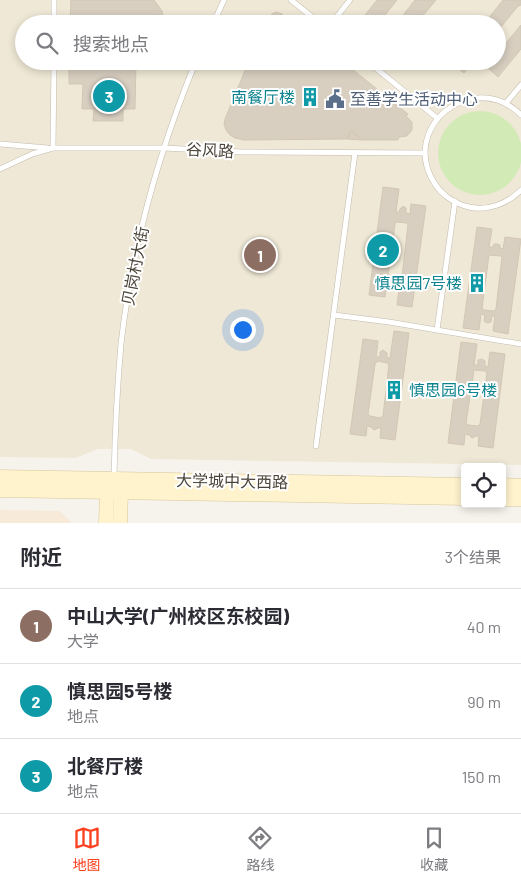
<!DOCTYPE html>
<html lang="zh">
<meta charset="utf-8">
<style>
:root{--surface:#fff;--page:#f2f2f3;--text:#2b2b33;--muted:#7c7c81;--line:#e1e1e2;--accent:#fc3f1d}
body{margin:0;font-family:Barlow,"Noto Sans SC",sans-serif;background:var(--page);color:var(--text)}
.controls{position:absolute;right:15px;bottom:15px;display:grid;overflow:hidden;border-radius:5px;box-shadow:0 2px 8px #0003}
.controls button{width:45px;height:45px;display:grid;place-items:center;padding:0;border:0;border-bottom:1px solid var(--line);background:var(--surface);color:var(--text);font:25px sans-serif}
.you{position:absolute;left:242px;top:329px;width:18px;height:18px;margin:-12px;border:4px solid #fff;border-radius:50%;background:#1a73e8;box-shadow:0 0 0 8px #1a73e833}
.badge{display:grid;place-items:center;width:32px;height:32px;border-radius:50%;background:var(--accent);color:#fff;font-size:16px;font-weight:700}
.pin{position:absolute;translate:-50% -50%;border:2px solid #fff;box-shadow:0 1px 5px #0006}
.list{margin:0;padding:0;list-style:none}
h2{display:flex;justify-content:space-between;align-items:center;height:65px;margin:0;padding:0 20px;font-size:21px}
h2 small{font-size:16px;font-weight:400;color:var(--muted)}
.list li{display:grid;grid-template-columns:32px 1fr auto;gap:15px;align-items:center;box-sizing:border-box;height:75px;padding:0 20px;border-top:1px solid var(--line)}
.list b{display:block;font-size:19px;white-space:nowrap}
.list p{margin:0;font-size:16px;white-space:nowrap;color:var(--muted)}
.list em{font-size:16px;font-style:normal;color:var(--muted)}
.icon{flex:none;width:28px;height:28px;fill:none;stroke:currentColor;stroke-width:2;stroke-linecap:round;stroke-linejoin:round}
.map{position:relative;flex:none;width:521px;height:523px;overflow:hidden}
.search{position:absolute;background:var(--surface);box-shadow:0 2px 8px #0003;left:15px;right:15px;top:15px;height:55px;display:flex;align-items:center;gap:12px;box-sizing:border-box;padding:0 18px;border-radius:28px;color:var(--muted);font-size:19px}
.sheet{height:290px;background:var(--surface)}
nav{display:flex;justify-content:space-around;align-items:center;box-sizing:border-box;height:70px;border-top:1px solid var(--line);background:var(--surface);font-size:14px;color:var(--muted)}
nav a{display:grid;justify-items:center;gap:2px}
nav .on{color:var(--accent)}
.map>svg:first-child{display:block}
</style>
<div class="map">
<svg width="521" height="523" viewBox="0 0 521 523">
<rect width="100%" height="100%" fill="#f6f3ec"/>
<!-- commercial -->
<polygon fill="#f7ead8" points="0,510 60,511 72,523 0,523"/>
<!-- education -->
<path fill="#efe8d6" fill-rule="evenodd" d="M0,0H521V465L151,459L131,449H98L75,458L0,457ZM24,24H497V61H24Z"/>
<!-- green -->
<circle fill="#d2eab5" cx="480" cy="153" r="42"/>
<!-- building -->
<g fill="#d8cfc1" stroke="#d3c7b4" fill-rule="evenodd">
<polygon points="71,0 154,0 162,11 165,24 70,24"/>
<polygon points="377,0 397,0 381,20 383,24 358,24"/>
<polygon points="415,0 436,0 416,24 396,24"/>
<polygon points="503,0 521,0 521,5 518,6 497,32 497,24 484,24"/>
<polygon points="276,12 282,14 286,19 288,17 295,24 265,24 265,22 268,24 269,17 272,14"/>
<polygon points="521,25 521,49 498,77 487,67 491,61 497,61 497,54"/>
<polygon points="69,61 136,61 135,109 123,109 123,121 93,121 94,109 82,109 83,84 69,84"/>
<polygon points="249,61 342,61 408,114 406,116 412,122 412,130 407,136 399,137 398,140 362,140 351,130 347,139 244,140 235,138 230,135 226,130 224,124 225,119"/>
<polygon points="453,61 473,61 464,73 451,63"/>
<polygon points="351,130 356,135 362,140 347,139"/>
<path d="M383,187L399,189L396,212H399L400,209L403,206L406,208V213L410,214L411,204L426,206L412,307L397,305L400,283H397V288L393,290L390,288V282H387L385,297L369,295ZM396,222L407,223L408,225L402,276L400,278L390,277L388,275L395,224Z"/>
<path d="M477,227L492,229L489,247H493L494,244H497L500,245V248L503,249L505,237L521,239L508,334L493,331L495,316H492L491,322L487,323L484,321L485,315L481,314L479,330L463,328ZM489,255L501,256L502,257L496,309L494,311L484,310L482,308Z"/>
<path d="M394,331L409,333L395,440L380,438L381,428H378L374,430L371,427L367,426L366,436L350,434L363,339L378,341L376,357H380V352L383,350L387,353V358H390ZM378,361L387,363L389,364L383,416L380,418L370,416L368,414L375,364Z"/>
<path d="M461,342L477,344L474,365H478V360L482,359L485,361V366L488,367L490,352L505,354L493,448L478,446L479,436H476L472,438L469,435L465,434L464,445L448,443ZM474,370L485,371L487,373L480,424L478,426L468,425L466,423Z"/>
</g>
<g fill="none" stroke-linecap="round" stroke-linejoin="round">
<!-- lane casing -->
<g stroke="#c2bbae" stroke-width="6">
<g id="lane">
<polyline points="291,0 321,24"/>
<polyline points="54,24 54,0"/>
<polyline points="213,24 224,0"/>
<polyline points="331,24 350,0"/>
<polyline points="367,61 437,118"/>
<polyline points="506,103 521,85"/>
<path d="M521,115C473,67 398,128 435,184C442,195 455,204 469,207C488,211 507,204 521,190"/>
<polyline points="0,144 48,148"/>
<polyline points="53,148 54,61"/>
<polyline points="0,169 32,154 53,148 164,148 242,152 425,153"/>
<polyline points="334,315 389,322 521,344"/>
<polyline points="437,330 455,201"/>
<polyline points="316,446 355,153"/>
<path d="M114,477C115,433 117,389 121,344C132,247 159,151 196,61"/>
</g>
</g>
<!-- secondary casing -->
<g stroke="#d6c79b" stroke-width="15">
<g id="secondary">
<polyline points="0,477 465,485"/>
<polyline points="117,485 121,492 120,523"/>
<polyline points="502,485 521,486"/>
<polyline points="0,490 465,498"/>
<polyline points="502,499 521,499"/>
<polyline points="106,523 107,492 111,484"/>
</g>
</g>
<!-- lane -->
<use href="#lane" stroke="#fff" stroke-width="5"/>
<!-- secondary -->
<use href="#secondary" stroke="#fff3cd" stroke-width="14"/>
</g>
<!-- icons -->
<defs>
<g id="building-bare" transform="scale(1.5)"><path d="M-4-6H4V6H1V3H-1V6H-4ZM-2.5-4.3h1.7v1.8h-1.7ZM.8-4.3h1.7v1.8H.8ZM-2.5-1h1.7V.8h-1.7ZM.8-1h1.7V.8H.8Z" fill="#0f9aa8" stroke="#fff" stroke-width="2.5" paint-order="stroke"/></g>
<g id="civic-bare" transform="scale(1.5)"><path d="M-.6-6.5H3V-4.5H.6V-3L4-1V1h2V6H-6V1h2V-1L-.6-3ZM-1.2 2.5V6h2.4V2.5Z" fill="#5c6f8a" stroke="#fff" stroke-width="2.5" paint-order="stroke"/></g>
</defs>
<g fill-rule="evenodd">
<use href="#building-bare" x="310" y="97"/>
<use href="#civic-bare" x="335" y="99"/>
<use href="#building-bare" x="477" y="283"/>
<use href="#building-bare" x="394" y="390"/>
</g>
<g text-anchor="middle" stroke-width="4" stroke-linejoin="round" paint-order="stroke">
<!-- culture labels -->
<g font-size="16" fill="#0d838f" stroke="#fff" text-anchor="end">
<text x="295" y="103">南餐厅楼</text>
<text x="462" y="289">慎思园7号楼</text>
<text x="409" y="396" text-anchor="start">慎思园6号楼</text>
</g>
<!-- service labels -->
<g font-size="16" fill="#4e5e75" stroke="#fff" text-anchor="start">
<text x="350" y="105">至善学生活动中心</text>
</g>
<!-- street labels -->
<g font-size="16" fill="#4b4439" stroke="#fff">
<text transform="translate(210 150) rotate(3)" y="6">谷风路</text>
<text transform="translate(135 266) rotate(-79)" y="6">贝岗村大街</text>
<text transform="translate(232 481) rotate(1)" y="6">大学城中大西路</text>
</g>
</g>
</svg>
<div class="controls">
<button><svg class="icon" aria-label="locate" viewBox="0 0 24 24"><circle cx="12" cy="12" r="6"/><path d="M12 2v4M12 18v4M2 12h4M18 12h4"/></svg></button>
</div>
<div class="you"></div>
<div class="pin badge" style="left:260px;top:255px;background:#8d6e63">1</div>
<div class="pin badge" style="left:383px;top:250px;background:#0f9aa8">2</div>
<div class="pin badge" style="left:109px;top:96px;background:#0f9aa8">3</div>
<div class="search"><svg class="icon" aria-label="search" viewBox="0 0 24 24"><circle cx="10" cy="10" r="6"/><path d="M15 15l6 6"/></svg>搜索地点</div>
</div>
<section class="sheet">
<h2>附近<small>3个结果</small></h2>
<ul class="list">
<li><span class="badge" style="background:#8d6e63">1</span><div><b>中山大学(广州校区东校园)</b><p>大学</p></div><em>40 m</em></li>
<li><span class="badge" style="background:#0f9aa8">2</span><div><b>慎思园5号楼</b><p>地点</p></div><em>90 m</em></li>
<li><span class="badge" style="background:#0f9aa8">3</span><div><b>北餐厅楼</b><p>地点</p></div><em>150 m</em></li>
</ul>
</section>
<nav>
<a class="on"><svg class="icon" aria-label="map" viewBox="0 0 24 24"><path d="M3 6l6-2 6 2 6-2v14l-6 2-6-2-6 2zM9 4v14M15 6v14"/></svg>地图</a>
<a><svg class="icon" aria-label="directions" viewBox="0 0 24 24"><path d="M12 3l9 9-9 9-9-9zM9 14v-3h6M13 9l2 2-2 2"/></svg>路线</a>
<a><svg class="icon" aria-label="saved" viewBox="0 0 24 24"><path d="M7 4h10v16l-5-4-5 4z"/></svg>收藏</a>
</nav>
